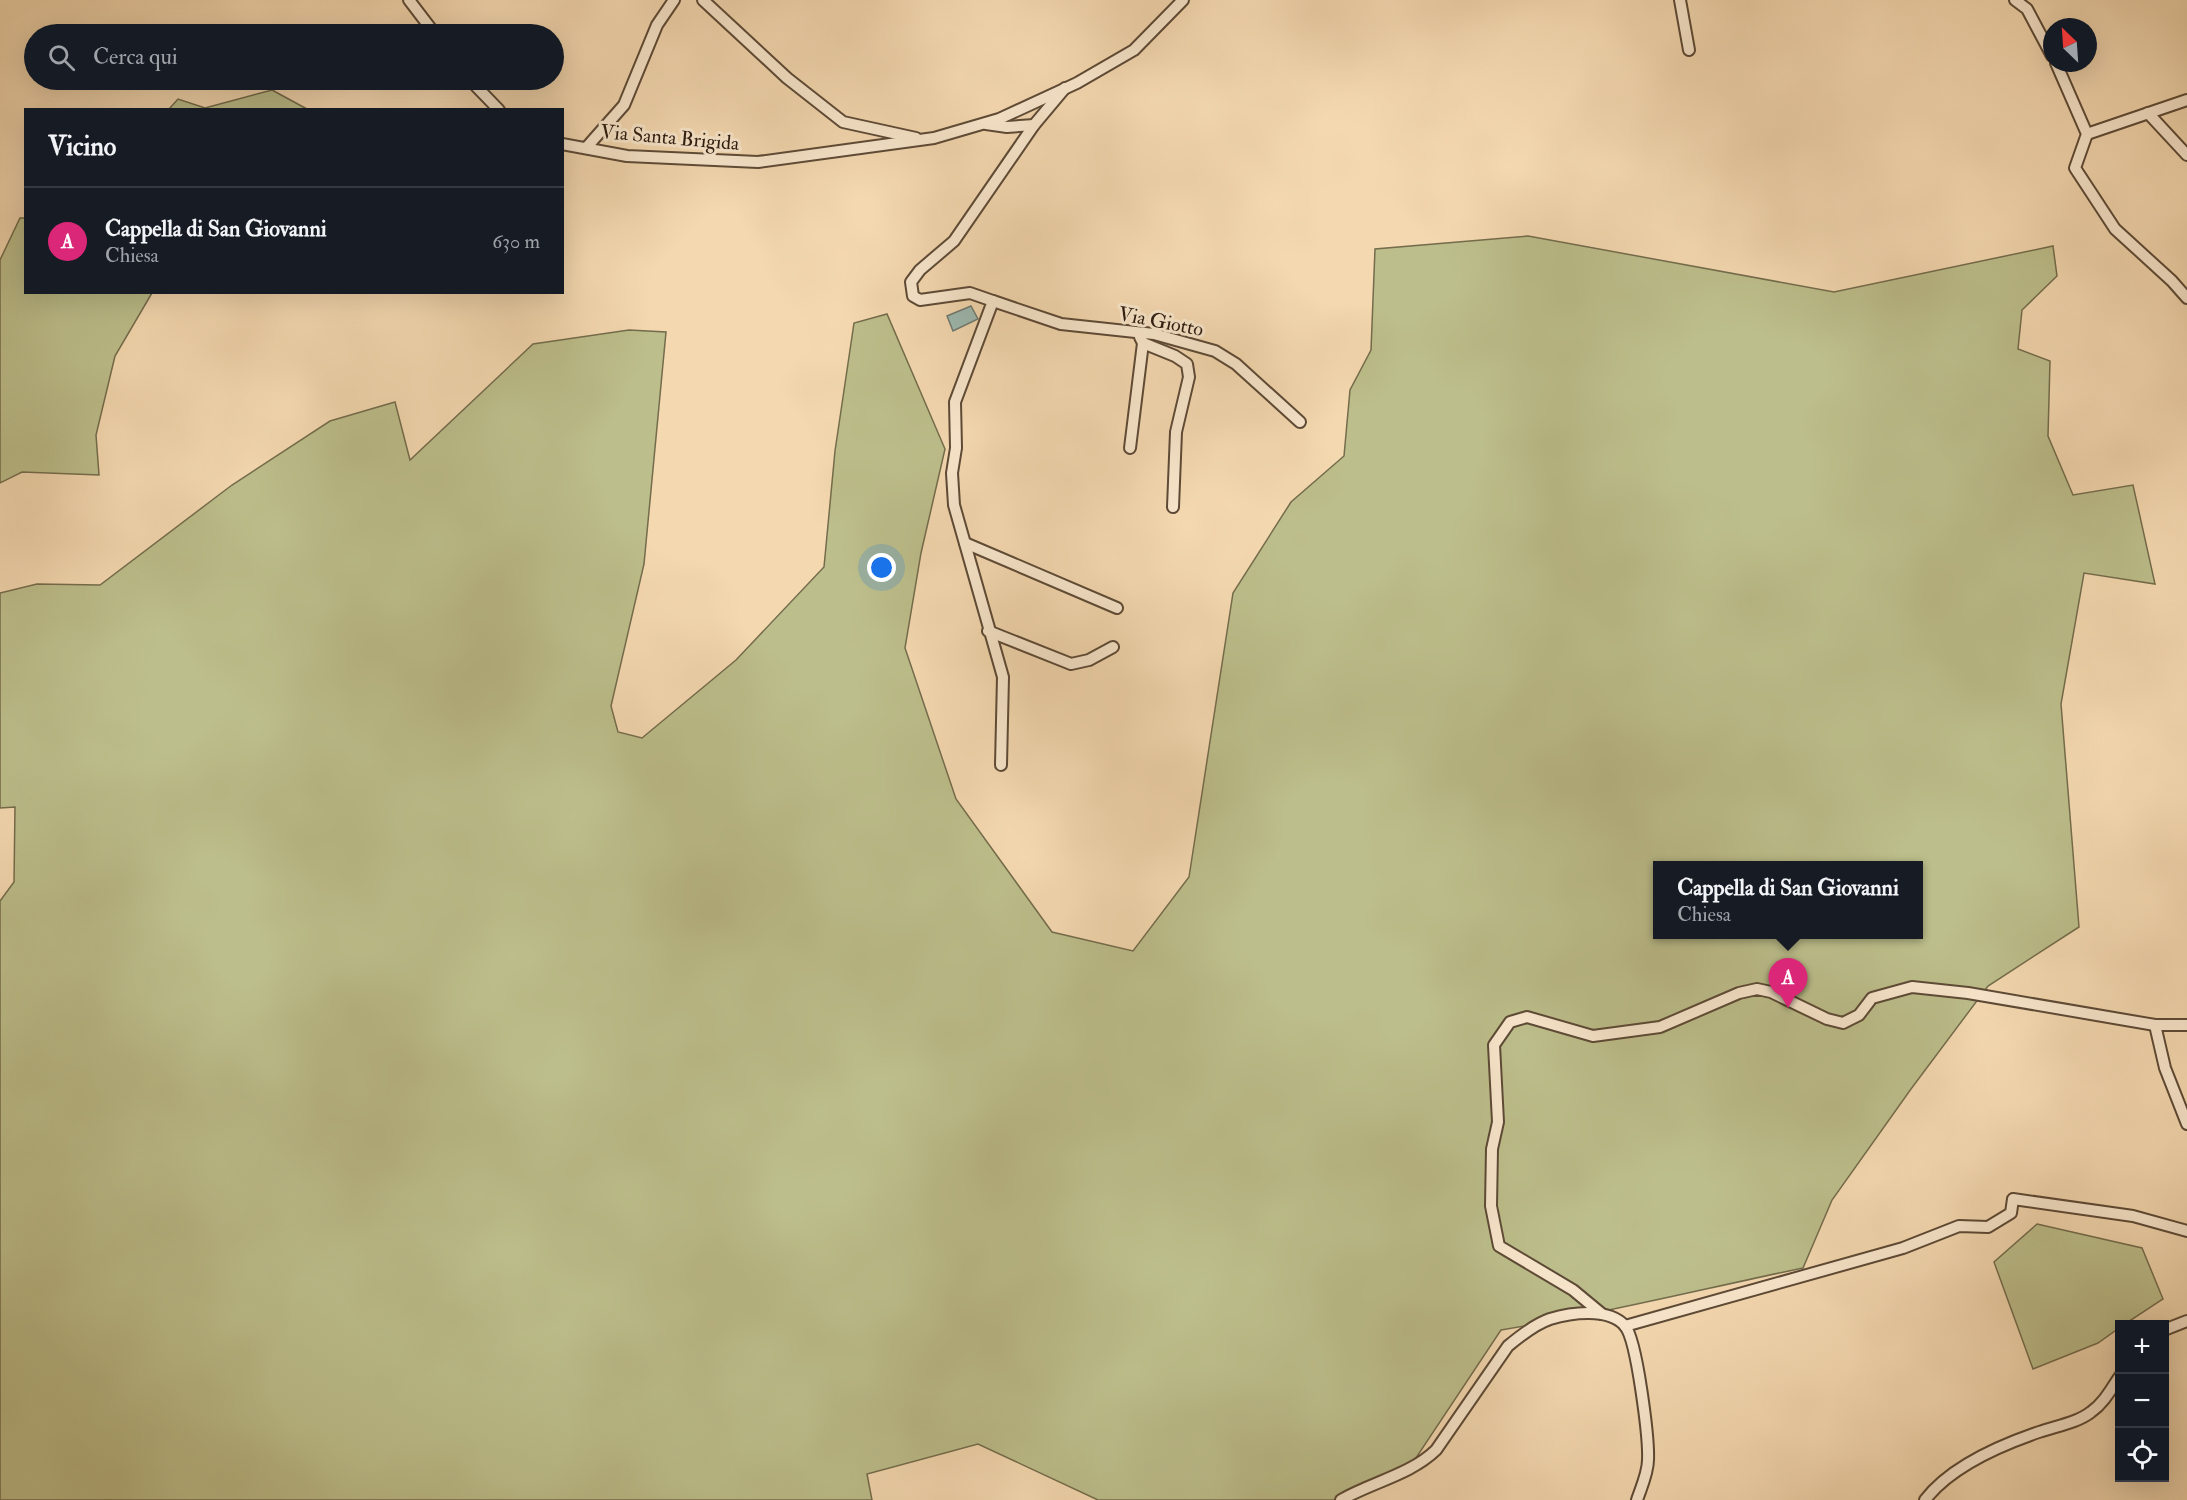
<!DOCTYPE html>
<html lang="it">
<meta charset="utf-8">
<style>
:root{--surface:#171b24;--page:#242831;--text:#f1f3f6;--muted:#9ea1a6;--line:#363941;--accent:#db2777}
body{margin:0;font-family:"IM FELL Double Pica",serif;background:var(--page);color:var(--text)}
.controls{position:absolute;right:18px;bottom:18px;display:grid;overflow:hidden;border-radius:0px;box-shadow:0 6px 24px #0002}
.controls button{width:54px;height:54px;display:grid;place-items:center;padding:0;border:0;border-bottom:2px solid var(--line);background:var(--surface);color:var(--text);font:30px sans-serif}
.compass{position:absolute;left:2043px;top:18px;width:54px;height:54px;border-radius:50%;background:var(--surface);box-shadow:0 6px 24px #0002;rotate:335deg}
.you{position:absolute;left:882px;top:568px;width:21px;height:21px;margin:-15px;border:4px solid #fff;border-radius:50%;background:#1a73e8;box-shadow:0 0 0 9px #1a73e833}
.badge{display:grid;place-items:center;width:39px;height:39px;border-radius:50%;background:var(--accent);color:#fff;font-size:20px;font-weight:700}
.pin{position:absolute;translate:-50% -50px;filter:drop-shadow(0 2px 3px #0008)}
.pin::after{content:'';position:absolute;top:32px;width:21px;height:18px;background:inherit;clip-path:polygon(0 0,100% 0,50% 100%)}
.popup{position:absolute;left:1653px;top:861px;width:270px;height:78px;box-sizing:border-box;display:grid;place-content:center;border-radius:0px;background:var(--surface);filter:drop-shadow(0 2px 4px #0005);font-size:20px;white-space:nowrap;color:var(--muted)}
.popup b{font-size:22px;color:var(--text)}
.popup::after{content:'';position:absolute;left:50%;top:100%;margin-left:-12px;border:12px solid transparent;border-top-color:var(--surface)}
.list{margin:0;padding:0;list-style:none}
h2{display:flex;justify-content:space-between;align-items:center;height:78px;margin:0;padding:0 24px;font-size:26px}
h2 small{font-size:20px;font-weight:400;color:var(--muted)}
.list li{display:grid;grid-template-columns:39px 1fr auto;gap:18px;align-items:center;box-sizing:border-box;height:108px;padding:0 24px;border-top:2px solid var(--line)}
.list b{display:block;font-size:22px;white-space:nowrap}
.list p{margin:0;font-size:20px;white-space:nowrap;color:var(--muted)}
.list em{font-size:20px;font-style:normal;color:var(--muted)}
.icon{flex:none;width:33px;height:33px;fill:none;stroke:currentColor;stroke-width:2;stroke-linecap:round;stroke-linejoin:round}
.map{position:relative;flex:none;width:2187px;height:1500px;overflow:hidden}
.search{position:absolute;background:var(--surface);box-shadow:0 6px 24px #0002;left:24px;top:24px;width:540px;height:66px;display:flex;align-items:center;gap:15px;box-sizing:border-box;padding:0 21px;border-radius:33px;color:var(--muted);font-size:22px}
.panel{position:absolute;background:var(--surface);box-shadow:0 6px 24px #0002;left:24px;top:108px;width:540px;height:186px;border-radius:0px}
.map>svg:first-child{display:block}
</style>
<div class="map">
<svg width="2187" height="1500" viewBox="0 0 2187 1500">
<rect width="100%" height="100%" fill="#f4d8b0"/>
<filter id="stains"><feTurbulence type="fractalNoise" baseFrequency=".00333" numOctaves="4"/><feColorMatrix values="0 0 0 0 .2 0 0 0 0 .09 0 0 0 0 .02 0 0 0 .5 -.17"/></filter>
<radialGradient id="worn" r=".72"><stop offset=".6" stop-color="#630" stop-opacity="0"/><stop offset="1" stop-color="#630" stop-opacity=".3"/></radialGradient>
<!-- green -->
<g fill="#bcbe8b" stroke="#746c4c" stroke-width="1.5" fill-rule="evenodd">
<polygon points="272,90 307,109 169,109 178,99 205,108"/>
<polygon points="20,218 25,218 26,292 152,293 115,356 96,435 99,475 22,472 0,483 0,260"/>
<path d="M1528,236L1834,292L2053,246L2057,276L2022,310L2018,349L2050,361L2048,436L2073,495L2133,485L2155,584L2084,573L2061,704L2079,927L1988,986L1911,1089L1832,1200L1803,1268C1702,1289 1602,1314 1501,1330L1410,1467L1349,1500H1098L978,1444L867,1474L872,1500H0V901L14,882L15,807L0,808V593L37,584L100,585L232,485L330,421L395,402L410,460L533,344L629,330L666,332L644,564L611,706L618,732L642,738L736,660L824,567L835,451L854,323L887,314L945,449L921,553L905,648L956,799L1052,932L1133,951L1189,877L1233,593L1291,502L1344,456L1350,390L1371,350L1375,249ZM1658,866H1918V934H1658Z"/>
<polygon points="2037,1224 2142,1248 2163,1299 2125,1324 2120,1324 2119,1328 2098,1343 2033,1369 1994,1262"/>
</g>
<!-- water -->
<polygon fill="#9cb9b1" stroke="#6f7970" stroke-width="1.5" points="971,306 978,319 953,331 947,316"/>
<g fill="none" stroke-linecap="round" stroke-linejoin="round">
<!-- street casing -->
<g stroke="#5d4a36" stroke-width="14">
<g id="street">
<polyline points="409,0 435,34"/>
<polyline points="703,0 787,78 843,122 916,138"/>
<polyline points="1680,0 1689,50"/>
<polyline points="2015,0 2027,9 2052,56"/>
<polyline points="2056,63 2087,134 2075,168 2115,229 2172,281 2187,298"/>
<polyline points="470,80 499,110"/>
<polyline points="2148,113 2187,155"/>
<polyline points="986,124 1007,127 1034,125"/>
<polyline points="2087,134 2187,100"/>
<polyline points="562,144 627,156 758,162 934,138 999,119 1077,83 1134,50 1183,0"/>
<polyline points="586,148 624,105 657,25 674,0"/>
<polyline points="993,301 1061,324 1154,334 1215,351 1236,364 1300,422"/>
<polyline points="1143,343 1175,356 1187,364 1189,377 1176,432 1173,507"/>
<polyline points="1130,448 1143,343 1140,337"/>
<polyline points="965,543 1117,608"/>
<polyline points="988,631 1071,664 1089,660 1113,647"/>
<polyline points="1001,765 1003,677 954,505 952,473 956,448 955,402 993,301 970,293 920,300 913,296 911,282 920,270 954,241 1034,125 1065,88"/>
<polyline points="2155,1025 2165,1068 2187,1124"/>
<polyline points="1602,1314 1573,1290 1499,1246 1491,1206 1492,1149 1498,1122 1494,1045 1510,1022 1527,1017 1593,1036 1660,1027 1739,993 1757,989 1771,992 1827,1019 1843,1023 1859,1015 1872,998 1912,987 1968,993 2155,1025 2187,1025"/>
<polyline points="1625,1326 1903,1248 1959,1226 1988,1227 2011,1213 2013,1199 2133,1216 2187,1231"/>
<polyline points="2164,1330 2187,1321"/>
<path d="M1341,1500C1372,1482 1410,1475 1436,1450L1508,1346C1520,1336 1535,1324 1550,1319C1570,1313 1609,1307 1625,1326C1637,1340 1649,1439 1648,1460C1648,1473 1641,1488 1637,1500"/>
<path d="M1925,1500C1950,1467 2001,1445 2039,1432C2056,1426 2077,1423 2091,1412C2104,1403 2111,1389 2120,1376"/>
</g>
</g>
<!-- street -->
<use href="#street" stroke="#f8e6cc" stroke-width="10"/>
</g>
<g text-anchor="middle" stroke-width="6" stroke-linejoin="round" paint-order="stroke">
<!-- street labels -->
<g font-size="20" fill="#2b1a0e" stroke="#f8e6cc">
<text transform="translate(670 137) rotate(5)" y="7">Via Santa Brigida</text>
<text transform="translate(1161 321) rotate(11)" y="7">Via Giotto</text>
</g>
</g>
<rect width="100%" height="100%" filter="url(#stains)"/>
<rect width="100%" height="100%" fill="url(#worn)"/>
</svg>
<div class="controls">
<button>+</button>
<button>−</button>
<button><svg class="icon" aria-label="locate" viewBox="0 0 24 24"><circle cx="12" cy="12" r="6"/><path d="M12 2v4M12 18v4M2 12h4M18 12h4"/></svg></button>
</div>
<svg class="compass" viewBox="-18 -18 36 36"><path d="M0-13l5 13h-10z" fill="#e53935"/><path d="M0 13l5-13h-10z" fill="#9ea1a6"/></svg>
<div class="you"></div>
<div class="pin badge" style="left:1788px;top:1008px">A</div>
<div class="popup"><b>Cappella di San Giovanni</b>Chiesa</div>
<div class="search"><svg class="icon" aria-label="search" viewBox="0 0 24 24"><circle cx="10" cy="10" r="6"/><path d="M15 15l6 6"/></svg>Cerca qui</div>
<section class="panel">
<h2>Vicino<small></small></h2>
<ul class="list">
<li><span class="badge">A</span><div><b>Cappella di San Giovanni</b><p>Chiesa</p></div><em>630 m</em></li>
</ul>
</section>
</div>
